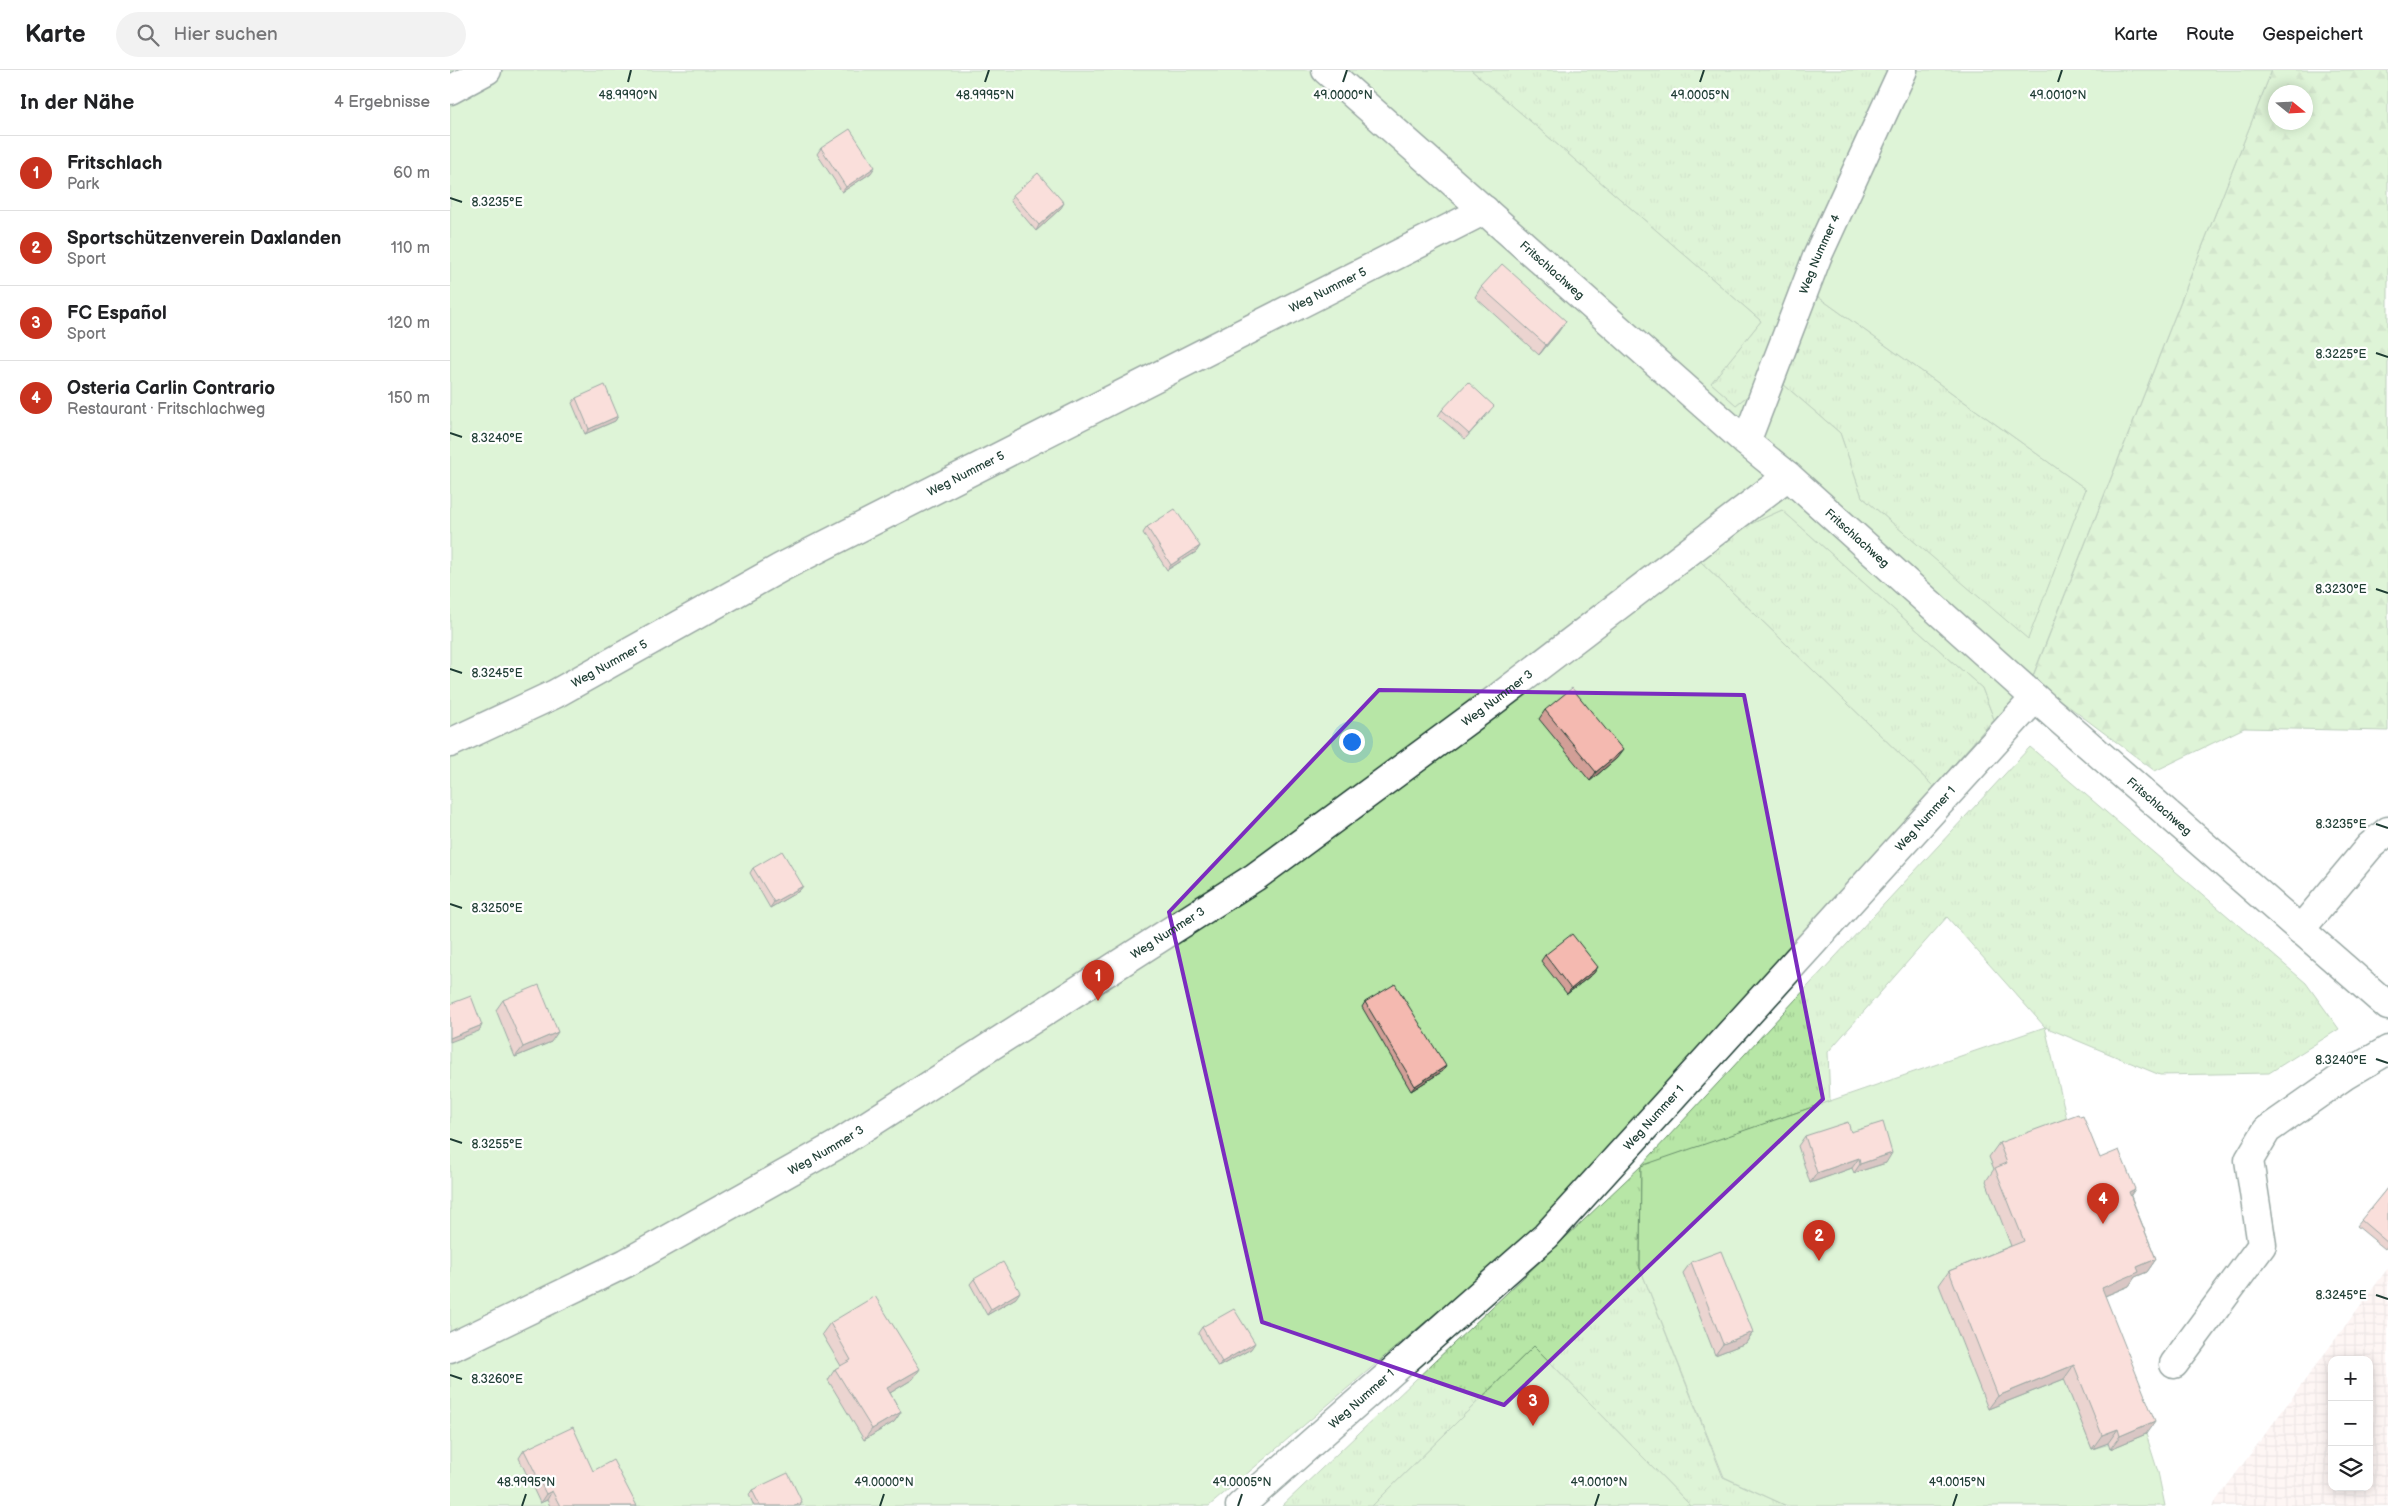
<!DOCTYPE html>
<html lang="de">
<meta charset="utf-8">
<style>
:root{--surface:#fff;--page:#f2f2f2;--text:#202124;--muted:#757577;--line:#e0e0e0;--accent:#c8321e}
body{margin:0;font-family:"Balsamiq Sans",sans-serif;background:var(--page);color:var(--text)}
.controls{position:absolute;right:15px;bottom:15px;display:grid;overflow:hidden;border-radius:10px;box-shadow:0 2px 12px #0003}
.controls button{width:45px;height:45px;display:grid;place-items:center;padding:0;border:0;border-bottom:1px solid var(--line);background:var(--surface);color:var(--text);font:25px sans-serif}
.compass{position:absolute;left:1818px;top:15px;width:45px;height:45px;border-radius:50%;background:var(--surface);box-shadow:0 2px 12px #0003;rotate:108deg}
.you{position:absolute;left:901px;top:671px;width:18px;height:18px;margin:-12px;border:4px solid #fff;border-radius:50%;background:#1a73e8;box-shadow:0 0 0 8px #1a73e833}
.badge{display:grid;place-items:center;width:32px;height:32px;border-radius:50%;background:var(--accent);color:#fff;font-size:16px;font-weight:700}
.pin{position:absolute;translate:-50% -41px;filter:drop-shadow(0 1px 2px #0008)}
.pin::after{content:'';position:absolute;top:26px;width:18px;height:15px;background:inherit;clip-path:polygon(0 0,100% 0,50% 100%)}
.list{margin:0;padding:0;list-style:none}
h2{display:flex;justify-content:space-between;align-items:center;height:65px;margin:0;padding:0 20px;font-size:21px}
h2 small{font-size:16px;font-weight:400;color:var(--muted)}
.list li{display:grid;grid-template-columns:32px 1fr auto;gap:15px;align-items:center;box-sizing:border-box;height:75px;padding:0 20px;border-top:1px solid var(--line)}
.list b{display:block;font-size:19px;white-space:nowrap}
.list p{margin:0;font-size:16px;white-space:nowrap;color:var(--muted)}
.list em{font-size:16px;font-style:normal;color:var(--muted)}
.icon{flex:none;width:28px;height:28px;fill:none;stroke:currentColor;stroke-width:2;stroke-linecap:round;stroke-linejoin:round}
.map{position:relative;flex:none;width:1938px;height:1436px;overflow:hidden}
header{display:flex;align-items:center;gap:30px;box-sizing:border-box;height:70px;padding:0 25px;background:var(--surface);border-bottom:1px solid var(--line)}
header strong{font-size:24px}
nav{display:flex;gap:28px;margin-inline-start:auto;font-size:18px}
.search{width:350px;height:45px;background:var(--page);display:flex;align-items:center;gap:12px;box-sizing:border-box;padding:0 18px;border-radius:28px;color:var(--muted);font-size:19px}
main{display:flex}
aside{flex:1;background:var(--surface)}
.map>svg:first-child{display:block}
</style>
<header>
<strong>Karte</strong>
<div class="search"><svg class="icon" aria-label="search" viewBox="0 0 24 24"><circle cx="10" cy="10" r="6"/><path d="M15 15l6 6"/></svg>Hier suchen</div>
<nav><a>Karte</a><a>Route</a><a>Gespeichert</a></nav>
</header>
<main>
<aside>
<h2>In der Nähe<small>4 Ergebnisse</small></h2>
<ul class="list">
<li><span class="badge">1</span><div><b>Fritschlach</b><p>Park</p></div><em>60 m</em></li>
<li><span class="badge">2</span><div><b>Sportschützenverein Daxlanden</b><p>Sport</p></div><em>110 m</em></li>
<li><span class="badge">3</span><div><b>FC Español</b><p>Sport</p></div><em>120 m</em></li>
<li><span class="badge">4</span><div><b>Osteria Carlin Contrario</b><p>Restaurant · Fritschlachweg</p></div><em>150 m</em></li>
</ul>
</aside>
<div class="map">
<svg width="1938" height="1436" viewBox="0 0 1938 1436">
<defs>
<pattern id="industrial-grid" width="8" height="8" patternUnits="userSpaceOnUse" patternTransform="scale(1.25)"><rect width="8" height="8" fill="#fceae7"/><path d="M0 4h8M4 0v8" fill="none" stroke="#d8cac7"/></pattern>
<pattern id="grass-tufts" width="24" height="20" patternUnits="userSpaceOnUse" patternTransform="scale(1.25)"><rect width="24" height="20" fill="#b7e6a6"/><path d="M3 7l-1-3M5 7V3M7 7l1-3M15 17l-1-3M17 17v-4M19 17l1-3" fill="none" stroke="#9dc690"/></pattern>
<pattern id="forest-firs" width="22" height="20" patternUnits="userSpaceOnUse" patternTransform="scale(1.25)"><rect width="22" height="20" fill="#b7e6a6"/><path d="M5 1l3.5 6h-7zM16 11l3.5 6h-7z" fill="#9dc690"/></pattern>
</defs>
<rect width="100%" height="100%" fill="#fff"/>
<filter id="ink" filterUnits="userSpaceOnUse"><feTurbulence type="fractalNoise" baseFrequency=".02" numOctaves="2"/><feDisplacementMap in="SourceGraphic" scale="10" xChannelSelector="R" yChannelSelector="G"/><feConvolveMatrix kernelMatrix="1 2 1 2 8 2 1 2 1" color-interpolation-filters="sRGB"/></filter>
<g filter="url(#ink)">
<!-- industrial -->
<path fill="url(#industrial-grid)" fill-rule="evenodd" d="M1938,1198V1436H1762ZM1882,1290H1919V1417H1882Z"/>
<!-- grass -->
<g fill="url(#grass-tufts)" stroke="#6b926d">
<polygon points="1021,0 1447,0 1304,321 1286,335 1261,313 1311,251"/>
<polygon points="1364,224 1636,419 1578,570 1412,427 1390,363 1334,315"/>
<polygon points="1332,440 1532,618 1544,649 1484,717 1249,490 1278,464"/>
<polygon points="1580,677 1856,913 1889,959 1819,1003 1710,1005 1595,957 1497,847 1378,982 1380,1031 1191,1097 1190,1198 1273,1407 1337,1436 1241,1436 1084,1276 922,1436 832,1436 1191,1096"/>
</g>
<!-- forest -->
<path fill="url(#forest-firs)" stroke="#6b926d" fill-rule="evenodd" d="M1822,0H1938V661L1794,658L1705,701L1582,609ZM1826,22H1856V52H1826Z"/>
<!-- garden -->
<g fill="#b7e6a6" stroke="#6b926d" fill-rule="evenodd">
<path d="M0,0H1021L1311,251L1261,313L1286,335L1304,321L1447,0H1822L1576,623L1101,1145L759,1436H0ZM1364,224L1636,419L1578,569L1412,427L1390,363L1334,315ZM1332,440L1532,618L1544,649L1484,717L1250,491L1278,464Z"/>
<polygon points="1595,957 1619,1058 1547,1107 1565,1184 1642,1379 1696,1364 1708,1402 1715,1436 1337,1436 1274,1407 1190,1198 1191,1096"/>
<polygon points="1084,1276 1241,1436 922,1436"/>
</g>
<g fill="none" stroke-linecap="round" stroke-linejoin="round">
<!-- minor casing -->
<g stroke="#1f3d34" stroke-width="31">
<g id="minor">
<path id="s1" d="M876,0L1296,372L1338,406L1585,628L1938,936"/>
<polyline points="0,20 37,0"/>
<path id="s2" d="M1296,372L1367,187L1453,0"/>
<path id="s3" d="M0,673L105,624L332,497L1035,140"/>
<polyline points="1850,860 1920,776 1938,761"/>
<path id="s4" d="M0,1278L176,1193L385,1076L805,807L1041,633L1338,406"/>
<polyline points="1724,1294 1812,1175 1799,1090 1817,1060 1894,1006 1938,980"/>
<path id="s5" d="M790,1436L1096,1166L1585,628"/>
</g>
</g>
<!-- minor -->
<use href="#minor" stroke="#fff" stroke-width="28"/>
</g>
<!-- wall -->
<g fill="#d29f97" stroke="#1f3d34">
<polygon points="371,78 421,103 392,122 367,84"/>
<polygon points="563,125 611,138 586,161 560,130"/>
<polygon points="1031,217 1109,261 1089,285 1025,227"/>
<polygon points="126,328 168,346 165,351 135,364 122,333"/>
<polygon points="992,340 1040,341 1015,369 988,346"/>
<polygon points="697,457 750,476 746,482 717,500 693,463"/>
<polygon points="1095,640 1167,688 1140,711 1089,649"/>
<polygon points="303,798 353,816 349,821 320,838 300,803"/>
<polygon points="1095,885 1144,903 1117,924 1091,891"/>
<polygon points="53,930 101,972 65,987 46,940"/>
<polygon points="915,932 996,996 993,1001 961,1021 912,937"/>
<polygon points="1401,1062 1436,1093 1404,1103 1402,1098 1360,1113 1348,1076 1355,1066"/>
<polygon points="1549,1073 1650,1088 1681,1126 1706,1189 1697,1202 1685,1207 1679,1216 1655,1226 1696,1364 1660,1379 1658,1373 1642,1379 1614,1309 1538,1339 1489,1215 1499,1201 1561,1176 1536,1111 1544,1099 1539,1087"/>
<polygon points="1938,1117 1938,1175 1935,1179 1907,1156"/>
<polygon points="1241,1192 1303,1262 1296,1273 1265,1285 1233,1203"/>
<polygon points="524,1209 566,1228 537,1245 520,1214"/>
<polygon points="380,1253 463,1309 440,1323 451,1342 444,1352 414,1370 378,1310 385,1299 391,1296 372,1264"/>
<polygon points="752,1257 801,1279 768,1297 748,1263"/>
<polygon points="74,1380 143,1401 187,1436 100,1436 97,1430 90,1433 69,1388"/>
<polygon points="302,1420 352,1432 350,1436 304,1436 299,1425"/>
</g>
<!-- shaded-wall -->
<g fill="#ab827b" stroke="#1f3d34">
<polygon points="425,97 421,103 392,122 396,117"/>
<polygon points="614,133 611,138 586,161 589,155"/>
<polygon points="1116,251 1109,261 1089,285 1096,275"/>
<polygon points="168,346 165,351 135,364 139,359"/>
<polygon points="750,476 746,482 717,500 721,495"/>
<polygon points="1173,680 1167,688 1140,711 1146,702"/>
<polygon points="353,816 349,821 320,838 324,832"/>
<polygon points="1148,897 1144,903 1117,924 1121,919"/>
<polygon points="32,955 29,961 0,972 0,968"/>
<polygon points="108,962 101,972 65,987 73,977"/>
<polygon points="996,996 993,1001 961,1021 965,1016"/>
<polygon points="1442,1083 1436,1093 1404,1103 1410,1094"/>
<polygon points="1409,1088 1402,1098 1360,1113 1367,1103"/>
<polygon points="1685,1119 1676,1133 1679,1122"/>
<polygon points="1706,1189 1697,1202 1685,1207 1679,1216 1642,1231 1652,1218 1687,1197"/>
<polygon points="570,1222 566,1228 537,1245 541,1239"/>
<polygon points="1303,1262 1296,1273 1265,1285 1273,1274"/>
<polygon points="805,1273 801,1279 768,1297 772,1292"/>
<polygon points="1624,1295 1614,1309 1538,1339 1548,1326"/>
<polygon points="470,1299 463,1309 430,1329 437,1318"/>
<polygon points="451,1342 444,1352 414,1370 422,1359"/>
<polygon points="1705,1351 1696,1364 1660,1379 1670,1366"/>
<polygon points="1668,1359 1658,1373 1642,1379 1652,1365"/>
<polygon points="102,1421 97,1430 90,1433 96,1424"/>
</g>
<!-- building -->
<g fill="#f4b9b0" stroke="#1f3d34">
<polygon points="400,59 425,97 396,117 371,78"/>
<polygon points="588,103 614,133 589,155 563,125"/>
<polygon points="1052,194 1116,251 1096,275 1031,217"/>
<polygon points="1018,312 1044,336 1019,364 992,340"/>
<polygon points="155,315 168,346 139,359 126,328"/>
<polygon points="725,439 750,476 721,495 697,457"/>
<polygon points="1122,618 1173,680 1146,702 1095,640"/>
<polygon points="332,781 353,816 324,832 303,798"/>
<polygon points="1122,864 1148,897 1121,919 1095,885"/>
<polygon points="945,914 996,996 965,1016 915,932"/>
<polygon points="89,915 108,962 73,977 53,930"/>
<polygon points="21,926 32,955 0,968 0,934"/>
<polygon points="1628,1044 1630,1047 1633,1046 1650,1088 1669,1080 1685,1119 1679,1122 1706,1189 1687,1197 1689,1202 1652,1218 1705,1351 1670,1366 1668,1359 1652,1365 1624,1295 1548,1326 1499,1201 1574,1171 1545,1098 1557,1093 1549,1073"/>
<polygon points="1398,1052 1401,1062 1433,1052 1442,1083 1410,1094 1409,1088 1367,1103 1355,1066"/>
<polygon points="1938,1117 1938,1173 1911,1150"/>
<polygon points="1271,1181 1303,1262 1273,1274 1241,1192"/>
<polygon points="553,1192 570,1222 541,1239 524,1209"/>
<polygon points="425,1226 470,1299 437,1318 451,1342 422,1359 385,1299 401,1290 380,1253"/>
<polygon points="784,1239 805,1273 772,1292 752,1257"/>
<polygon points="123,1357 143,1401 163,1390 187,1436 110,1436 102,1421 96,1424 74,1380"/>
<polygon points="338,1403 352,1432 345,1436 310,1436 302,1420"/>
</g>
</g>
<!-- marked area -->
<path d="M0 0H1938V1436H0ZM929,620L1294,625L1373,1029L1054,1335L812,1252L719,842Z" fill="#fff" fill-opacity=".55" fill-rule="evenodd"/>
<path fill="none" stroke="#7b2cbf" stroke-width="4" stroke-linejoin="round" d="M929,620L1294,625L1373,1029L1054,1335L812,1252L719,842Z"/>
<!-- ticks -->
<path fill="none" stroke="#1f3d34" stroke-width="2" d="M178,12L181,0M535,12L539,0M893,12L897,0M1250,12L1254,0M1608,12L1612,0M0,128L12,132M1926,283L1938,287M0,363L12,367M1926,519L1938,523M0,599L12,603M1926,754L1938,758M0,834L12,838M1926,989L1938,993M0,1069L12,1073M1926,1225L1938,1229M0,1305L12,1309M72,1436L76,1424M430,1436L434,1424M788,1436L792,1424M1145,1436L1149,1424M1503,1436L1507,1424"/>
<g text-anchor="middle" stroke-width="4.5" stroke-linejoin="round" paint-order="stroke">
<!-- street labels -->
<g font-size="12" fill="#1f3d34" stroke="#fff">
<text dy="4" stroke="none"><textPath href="#s2" startOffset="202">Weg Nummer 4</textPath></text>
<text dy="4" stroke="none"><textPath href="#s1" startOffset="302">Fritschlachweg</textPath></text>
<text dy="4" stroke="none"><textPath href="#s3" startOffset="988">Weg Nummer 5</textPath></text>
<text dy="4" stroke="none"><textPath href="#s3" startOffset="582">Weg Nummer 5</textPath></text>
<text dy="4" stroke="none"><textPath href="#s1" startOffset="708">Fritschlachweg</textPath></text>
<text dy="4" stroke="none"><textPath href="#s3" startOffset="178">Weg Nummer 5</textPath></text>
<text dy="4" stroke="none"><textPath href="#s4" startOffset="1235">Weg Nummer 3</textPath></text>
<text dy="4" stroke="none"><textPath href="#s1" startOffset="1112">Fritschlachweg</textPath></text>
<text dy="4" stroke="none"><textPath href="#s5" startOffset="972">Weg Nummer 1</textPath></text>
<text dy="4" stroke="none"><textPath href="#s4" startOffset="830">Weg Nummer 3</textPath></text>
<text dy="4" stroke="none"><textPath href="#s5" startOffset="568">Weg Nummer 1</textPath></text>
<text dy="4" stroke="none"><textPath href="#s4" startOffset="425">Weg Nummer 3</textPath></text>
<text dy="4" stroke="none"><textPath href="#s5" startOffset="162">Weg Nummer 1</textPath></text>
</g>
</g>
<g font-size="12" text-anchor="middle" fill="#1f3d34" stroke="#fff" stroke-width="4.5" stroke-linejoin="round" paint-order="stroke">
<text x="178" y="29">48.9990°N</text>
<text x="535" y="29">48.9995°N</text>
<text x="893" y="29">49.0000°N</text>
<text x="1250" y="29">49.0005°N</text>
<text x="1608" y="29">49.0010°N</text>
<text x="47" y="136">8.3235°E</text>
<text x="1891" y="288">8.3225°E</text>
<text x="47" y="372">8.3240°E</text>
<text x="1891" y="523">8.3230°E</text>
<text x="47" y="607">8.3245°E</text>
<text x="1891" y="758">8.3235°E</text>
<text x="47" y="842">8.3250°E</text>
<text x="1891" y="994">8.3240°E</text>
<text x="47" y="1078">8.3255°E</text>
<text x="1891" y="1229">8.3245°E</text>
<text x="47" y="1313">8.3260°E</text>
<text x="76" y="1416">48.9995°N</text>
<text x="434" y="1416">49.0000°N</text>
<text x="792" y="1416">49.0005°N</text>
<text x="1149" y="1416">49.0010°N</text>
<text x="1507" y="1416">49.0015°N</text>
</g>
</svg>
<div class="controls">
<button>+</button>
<button>−</button>
<button><svg class="icon" aria-label="layers" viewBox="0 0 24 24"><path d="M12 4l9 5-9 5-9-5zM3 14l9 5 9-5"/></svg></button>
</div>
<svg class="compass" viewBox="-18 -18 36 36"><path d="M0-13l5 13h-10z" fill="#e53935"/><path d="M0 13l5-13h-10z" fill="#757577"/></svg>
<div class="you"></div>
<div class="pin badge" style="left:648px;top:931px">1</div>
<div class="pin badge" style="left:1369px;top:1191px">2</div>
<div class="pin badge" style="left:1083px;top:1356px">3</div>
<div class="pin badge" style="left:1653px;top:1154px">4</div>
</div>
</main>
